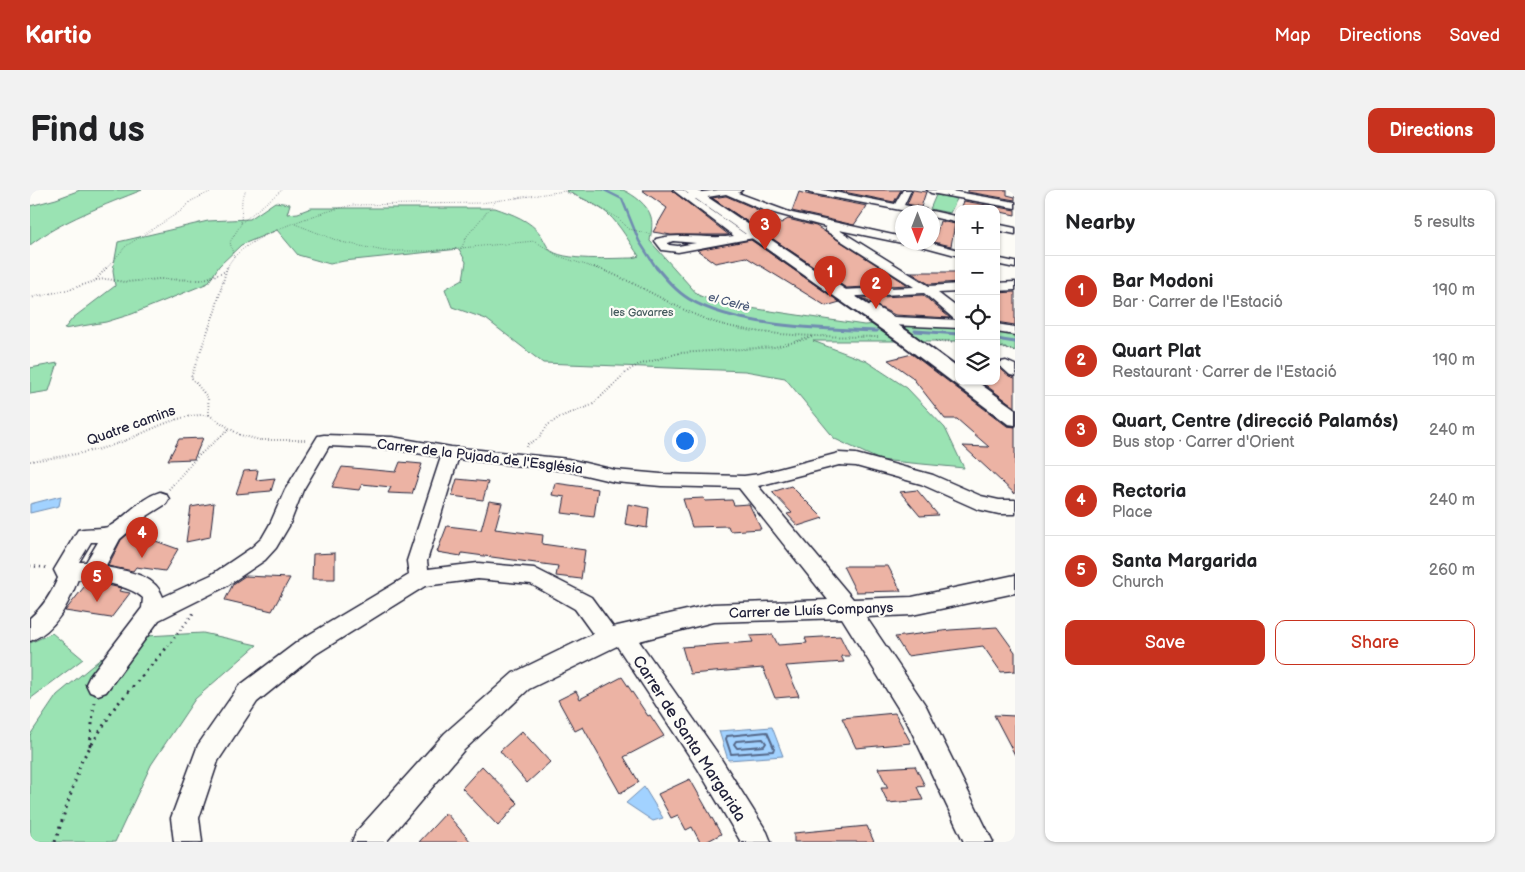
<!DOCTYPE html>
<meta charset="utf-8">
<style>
:root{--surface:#fff;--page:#f2f2f2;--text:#202124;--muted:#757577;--line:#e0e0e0;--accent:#c8321e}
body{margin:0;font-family:"Balsamiq Sans",sans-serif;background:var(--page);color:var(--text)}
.controls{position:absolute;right:15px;top:15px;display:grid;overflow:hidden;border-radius:10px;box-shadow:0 1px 4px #0004}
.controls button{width:45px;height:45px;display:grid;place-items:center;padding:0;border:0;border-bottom:1px solid var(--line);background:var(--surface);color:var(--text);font:25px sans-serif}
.compass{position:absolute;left:865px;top:15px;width:45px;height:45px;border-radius:50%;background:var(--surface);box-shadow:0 1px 4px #0004;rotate:180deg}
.you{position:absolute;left:654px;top:250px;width:18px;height:18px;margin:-12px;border:4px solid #fff;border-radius:50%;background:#1a73e8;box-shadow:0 0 0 8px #1a73e833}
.badge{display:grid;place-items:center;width:32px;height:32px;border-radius:50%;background:var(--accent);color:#fff;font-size:16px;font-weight:700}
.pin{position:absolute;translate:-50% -41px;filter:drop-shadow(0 1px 2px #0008)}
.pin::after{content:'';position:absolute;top:26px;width:18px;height:15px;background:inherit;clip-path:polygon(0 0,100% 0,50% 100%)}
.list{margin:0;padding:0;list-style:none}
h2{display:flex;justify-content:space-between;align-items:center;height:65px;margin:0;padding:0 20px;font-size:21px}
h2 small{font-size:16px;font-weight:400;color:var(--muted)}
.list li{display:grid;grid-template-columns:32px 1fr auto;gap:15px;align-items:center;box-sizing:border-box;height:70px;padding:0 20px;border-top:1px solid var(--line)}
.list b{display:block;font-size:19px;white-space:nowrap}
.list p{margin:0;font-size:16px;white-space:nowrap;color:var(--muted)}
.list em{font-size:16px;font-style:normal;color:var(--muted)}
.actions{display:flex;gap:10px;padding:15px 20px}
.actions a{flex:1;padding:11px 0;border:1px solid var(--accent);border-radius:10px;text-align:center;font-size:18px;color:var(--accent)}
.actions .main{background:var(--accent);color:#fff}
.icon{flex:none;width:28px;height:28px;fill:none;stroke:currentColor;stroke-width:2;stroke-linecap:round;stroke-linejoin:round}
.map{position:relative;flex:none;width:985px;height:652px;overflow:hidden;border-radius:10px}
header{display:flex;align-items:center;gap:30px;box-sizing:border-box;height:70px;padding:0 25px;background:var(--accent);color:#fff}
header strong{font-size:24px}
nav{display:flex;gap:28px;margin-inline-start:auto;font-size:18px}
.intro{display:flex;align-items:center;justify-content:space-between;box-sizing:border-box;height:120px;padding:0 30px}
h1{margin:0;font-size:35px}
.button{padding:12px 22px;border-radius:10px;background:var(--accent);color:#fff;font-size:18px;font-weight:700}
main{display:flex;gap:30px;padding:0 30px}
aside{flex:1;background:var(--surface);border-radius:10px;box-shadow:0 1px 4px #0004}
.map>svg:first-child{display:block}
</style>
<header>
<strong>Kartio</strong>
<nav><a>Map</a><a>Directions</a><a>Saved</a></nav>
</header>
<div class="intro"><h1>Find us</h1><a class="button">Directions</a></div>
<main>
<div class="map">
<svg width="985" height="652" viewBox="0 0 985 652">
<rect width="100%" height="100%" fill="#fdfcf7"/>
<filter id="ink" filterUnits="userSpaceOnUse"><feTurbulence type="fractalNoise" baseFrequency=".02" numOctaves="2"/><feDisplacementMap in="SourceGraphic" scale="10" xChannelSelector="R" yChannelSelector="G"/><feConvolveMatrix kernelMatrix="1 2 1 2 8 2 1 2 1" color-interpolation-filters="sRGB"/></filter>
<g filter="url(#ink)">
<!-- green -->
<g fill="#9ae3b3" stroke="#5e8277">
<path d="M50,0H112C77,14 29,32 0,55V16L26,9Z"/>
<path d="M537,0H593C604,5 618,15 621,27C623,34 621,44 620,51L668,105L687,113L834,135L867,133L929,136V151H783L836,171L877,198L915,238L934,278L850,270L805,249L755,188L715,181L513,173L456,129L422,117L415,99L433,89L436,72L429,59L314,71L300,74L268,65L247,40L211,55L189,76L178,93L102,124L76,132L34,139L43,128L85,96L83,80L88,52L178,31L220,29L245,12L260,14L257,24L268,23L281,18H465C482,24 500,30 511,45C514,50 516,55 519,59C531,72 585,68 603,68L609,66C599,52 591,36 578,24C567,14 549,7 536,1Z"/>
<polygon points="906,5 927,9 920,23 900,19"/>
<polygon points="966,141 985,144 985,161 966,156"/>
<polygon points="28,173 19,201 0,204 0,178"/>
<polygon points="22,443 53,469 0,509 0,453"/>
<polygon points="173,443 227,455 165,509 121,575 85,652 0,652 0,545 27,505 97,447"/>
</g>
<!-- water -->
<g fill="#a2d2ff" stroke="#6f8cb1">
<polygon points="31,306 29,316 0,323 0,314"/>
<polygon points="742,537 753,566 698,570 689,541"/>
<polygon points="614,597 633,628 623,631 596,613"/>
</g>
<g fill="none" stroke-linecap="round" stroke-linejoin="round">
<!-- shore -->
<g stroke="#556889" stroke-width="2">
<polygon points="737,542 744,558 743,561 701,564 696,549 697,546"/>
<polygon points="733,549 736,553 734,556 707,558 704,554 706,551"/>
</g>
<!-- stream-far1 -->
<polyline stroke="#6f8cb1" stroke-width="2.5" points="574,0 592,9 609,51 627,79"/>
<!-- stream -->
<g stroke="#6f8cb1" stroke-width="3">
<path d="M626,77C636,89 646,101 659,109C706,137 793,139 847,141"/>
<polyline points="885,141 929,144"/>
<polyline points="966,149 985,152"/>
</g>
</g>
<!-- building -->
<g fill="#ecb3a4" stroke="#22223b">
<polygon points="612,0 641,0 699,45 641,45 623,42 637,18"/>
<polygon points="804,0 871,0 864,12"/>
<polygon points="883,0 896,2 891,17 877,14"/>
<polygon points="938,0 977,0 977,5 985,7 985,10 938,2"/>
<polygon points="769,2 780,5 837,16 824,35 762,21"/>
<polygon points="696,6 724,18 751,33 758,29 786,36 878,95 816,98 682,8"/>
<polygon points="934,11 985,20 985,25 966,21 966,19 931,19"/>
<polygon points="910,31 925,34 921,56 904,52"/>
<polygon points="721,50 810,112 796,116 716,67 685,73 667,60"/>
<polygon points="880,82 929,82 929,92 899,94"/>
<polygon points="985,102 985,135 966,132 966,103"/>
<polygon points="893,105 920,128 865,125 831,108"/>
<polygon points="882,164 977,236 985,237 985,304 933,256 959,257 927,229 915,229 882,187 858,170"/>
<polygon points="966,175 979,186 985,188 985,217 950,191 966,191"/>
<polygon points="173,248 164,269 138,270 149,249"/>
<polygon points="370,272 392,274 382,304 358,303 361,297 332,294 329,300 302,297 312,277 366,282"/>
<polygon points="228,280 226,290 245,288 241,301 206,304 214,281"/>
<polygon points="427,289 458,292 453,310 422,306"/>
<polygon points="525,293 568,299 564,327 532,323 535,307 522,305"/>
<polygon points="761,296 793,328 768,336 757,324 762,323 742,302"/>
<polygon points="887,300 908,325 890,326 870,302"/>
<polygon points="674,308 675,311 702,310 704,315 719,314 731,339 700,341 698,336 662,337 653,309"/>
<polygon points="459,311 472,313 465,339 513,345 512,354 555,360 551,389 526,386 528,376 432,363 431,366 407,362 417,336 451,340"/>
<polygon points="184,313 180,347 156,352 161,317"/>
<polygon points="598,314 619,318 617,338 595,334"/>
<polygon points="123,342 120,349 148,359 135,381 106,377 103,381 78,376 91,350 99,343"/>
<polygon points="305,363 305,389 282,389 283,364"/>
<polygon points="813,376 858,376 871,401 826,402"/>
<polygon points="215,386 260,388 242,421 195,410 203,394"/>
<polygon points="58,392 82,396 91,398 89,401 100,403 81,428 35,421"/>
<polygon points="967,437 985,462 985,481 971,482 953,456 877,466 865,447 920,440"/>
<polygon points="743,445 748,455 777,453 775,448 810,446 820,466 811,466 814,472 756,476 769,506 745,508 733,478 660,484 652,457 723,452 720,446"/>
<polygon points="592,487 618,526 620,525 634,546 594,567 609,592 590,603 553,537 545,541 528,510 546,501 550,509"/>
<polygon points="865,523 881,553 826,558 812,528"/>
<polygon points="964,525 985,526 985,565"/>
<polygon points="492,541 520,572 497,593 470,561"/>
<polygon points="452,576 488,613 468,636 432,598"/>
<polygon points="885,576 895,596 887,597 893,610 858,613 851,598 858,598 848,578"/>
<polygon points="660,589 691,644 676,652 670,652 662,637 656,640 648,625 641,628 628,604"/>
<polygon points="416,623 441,652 389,652"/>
<polygon points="837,636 844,652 764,652 764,643"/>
</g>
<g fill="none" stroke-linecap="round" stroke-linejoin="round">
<!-- minor casing -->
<g stroke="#22223b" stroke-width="3">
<g id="minor">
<path d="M643,0H653L658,4L688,0H712L708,3L762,23L872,47V52H875L872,53L809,40L899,96L929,94V102L908,103L929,119V130L924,129L894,103L806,107L804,104L806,101L810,100L884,97L796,41V37L733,20L696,4L665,9L715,44L729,43L730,45L729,47L648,62L632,60L625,51L626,49C652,42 678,50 704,46ZM643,51L666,53L648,56L639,55L637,53Z"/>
<polygon points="776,0 794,0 865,14 873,0 881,0 874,15 896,20 898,22 881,22 780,3"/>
<polygon points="897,0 916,0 985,12 985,18 901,3"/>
<polygon points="902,21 929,27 929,33 902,27 902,22 898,22"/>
<polygon points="966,34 985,38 985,44 966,40"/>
<polygon points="877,52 898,52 929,60 929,66"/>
<polygon points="966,68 985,72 985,78 966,74"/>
<polygon points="985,92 985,100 966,101 966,93"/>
<polygon points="841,114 864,127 929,130 929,138 861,135 837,121 835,118"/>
<polygon points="966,134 985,137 985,145 966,142"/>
<polygon points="976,171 985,175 985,186 980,185 969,175 971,172"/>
<path d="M294,245L362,247L421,257L538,269L585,280L631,284L714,286L729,284L809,263L826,264L903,285L951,306L969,310H985V324H969L947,319L891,294L826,276L809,275L728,296L823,409L882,407L985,385V403L882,425L836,427L896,516L963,652H934L878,534L812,428L683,432L609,451L686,561L737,642L741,652H711L668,579L587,456L499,499L433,561L356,652H322L326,642L415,543L483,483L563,444L545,419L501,394L448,389L395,396L286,464L227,512L188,571L169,628L172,652H144L141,628L168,555L209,496L270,450L379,385L377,371L411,267L362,259L299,256L273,300L259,336L246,358L235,370L195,397L129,430L76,502L68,505L60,502L56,494L60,486L112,418L113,408C101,396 65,389 48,389C39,413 26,441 0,451V428C13,417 21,404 28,388L24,380L48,340C58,337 72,340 80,336C98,326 108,309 130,302L136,304L139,309L136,314L117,326L90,349L75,377C96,381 125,384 133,407L181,385L221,358L232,348L240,334L255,300L288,246ZM428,269L538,281L585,292L631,296L709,298L798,410L683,414L583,437L561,407L504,378L448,373L398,379L397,371ZM61,352H68L56,372H49Z"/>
</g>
</g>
<!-- major casing -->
<g stroke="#22223b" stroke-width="4">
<polygon id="major" points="653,0 667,0 880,143 929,179 929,191 946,191 985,219 985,235 978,234 868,151"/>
</g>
<!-- path-far3 -->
<g stroke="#22223b" stroke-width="1" stroke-dasharray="0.5 2" stroke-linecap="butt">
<polyline points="535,2 553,9 588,28 599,39 620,44"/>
<polyline points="211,33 252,0"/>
<polyline points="265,34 311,52 354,61 399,61 505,51 528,66 568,79"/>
<polyline points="431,59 437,46 465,12"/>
<polyline points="204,68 200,52 211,34 212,9 216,0"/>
<polyline points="76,79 96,56 151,21 161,11 184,0"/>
<path d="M197,79C205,48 294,21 323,15L451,13L542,0"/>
</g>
<!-- path-far2 -->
<g stroke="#22223b" stroke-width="2" stroke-dasharray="0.5 2.5" stroke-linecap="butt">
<path d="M564,77C604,90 638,115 678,130C729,148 794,146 848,147"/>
<polyline points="66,90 76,89 95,92 130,89 172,90 196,81"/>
<polyline points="0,108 41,99 65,91 77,77"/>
<polyline points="906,151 929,152"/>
<polyline points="966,156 985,161"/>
<polyline points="179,225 178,208 161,187 185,121 197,77"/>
<polyline points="179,225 210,245 230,250 276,250"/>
<polyline points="497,257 498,254 508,249 518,235 530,227 562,215 599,180 608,175 649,163 745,157 783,147"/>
<path d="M0,271C27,267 54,264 80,256C113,246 144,223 179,225"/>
<polyline points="139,299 166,268 199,239"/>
</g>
<!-- path-far1 -->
<g stroke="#22223b" stroke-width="2.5" stroke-dasharray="1 4" stroke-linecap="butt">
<polyline points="0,376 18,378"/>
<polyline points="138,456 165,421"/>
</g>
<!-- path -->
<g stroke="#22223b" stroke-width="3" stroke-dasharray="2 5" stroke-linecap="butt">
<polyline points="60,556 64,512"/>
<polyline points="25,652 52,570 85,517 139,455"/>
</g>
<!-- minor -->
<use href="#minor" fill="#fdfcf7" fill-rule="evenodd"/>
<!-- major -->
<use href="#major" fill="#fdfcf7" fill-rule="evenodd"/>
</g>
</g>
<g text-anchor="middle" stroke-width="4.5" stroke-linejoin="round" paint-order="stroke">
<!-- far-park labels -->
<g font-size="11" fill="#465c5f" stroke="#fdfcf7">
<text x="612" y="126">les Gavarres</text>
</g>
<!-- far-water labels -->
<g font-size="12" font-style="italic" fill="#485776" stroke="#fdfcf7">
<text transform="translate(699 112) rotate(15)" y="4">el Celrè</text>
</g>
<!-- street labels -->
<g font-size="14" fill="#22223b" stroke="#fdfcf7">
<text transform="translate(101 235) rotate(-20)" y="5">Quatre camins</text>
<text transform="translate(450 266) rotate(7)" y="5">Carrer de la Pujada de l'Església</text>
<text transform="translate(781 420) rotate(-2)" y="5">Carrer de Lluís Companys</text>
</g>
<!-- near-street labels -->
<g font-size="16" fill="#22223b" stroke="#fdfcf7">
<text transform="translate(660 548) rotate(57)" y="6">Carrer de Santa Margarida</text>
</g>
</g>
</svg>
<div class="controls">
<button>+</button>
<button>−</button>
<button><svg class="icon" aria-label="locate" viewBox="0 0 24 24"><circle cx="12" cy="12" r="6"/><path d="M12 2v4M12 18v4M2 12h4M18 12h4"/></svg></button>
<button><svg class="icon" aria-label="layers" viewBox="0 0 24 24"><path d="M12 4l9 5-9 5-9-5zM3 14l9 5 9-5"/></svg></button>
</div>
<svg class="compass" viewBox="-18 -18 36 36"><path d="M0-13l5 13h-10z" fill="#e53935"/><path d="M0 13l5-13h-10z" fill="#757577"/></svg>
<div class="you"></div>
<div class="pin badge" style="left:800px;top:107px">1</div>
<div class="pin badge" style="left:846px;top:119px">2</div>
<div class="pin badge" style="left:735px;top:60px">3</div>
<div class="pin badge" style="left:112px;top:368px">4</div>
<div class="pin badge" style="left:67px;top:412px">5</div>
</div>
<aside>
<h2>Nearby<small>5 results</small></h2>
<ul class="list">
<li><span class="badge">1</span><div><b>Bar Modoni</b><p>Bar · Carrer de l'Estació</p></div><em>190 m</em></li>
<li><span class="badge">2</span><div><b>Quart Plat</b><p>Restaurant · Carrer de l'Estació</p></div><em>190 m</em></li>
<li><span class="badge">3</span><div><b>Quart, Centre (direcció Palamós)</b><p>Bus stop · Carrer d'Orient</p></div><em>240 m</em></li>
<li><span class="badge">4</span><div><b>Rectoria</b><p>Place</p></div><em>240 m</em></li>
<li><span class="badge">5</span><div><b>Santa Margarida</b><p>Church</p></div><em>260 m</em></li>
</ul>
<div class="actions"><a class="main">Save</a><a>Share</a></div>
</aside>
</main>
